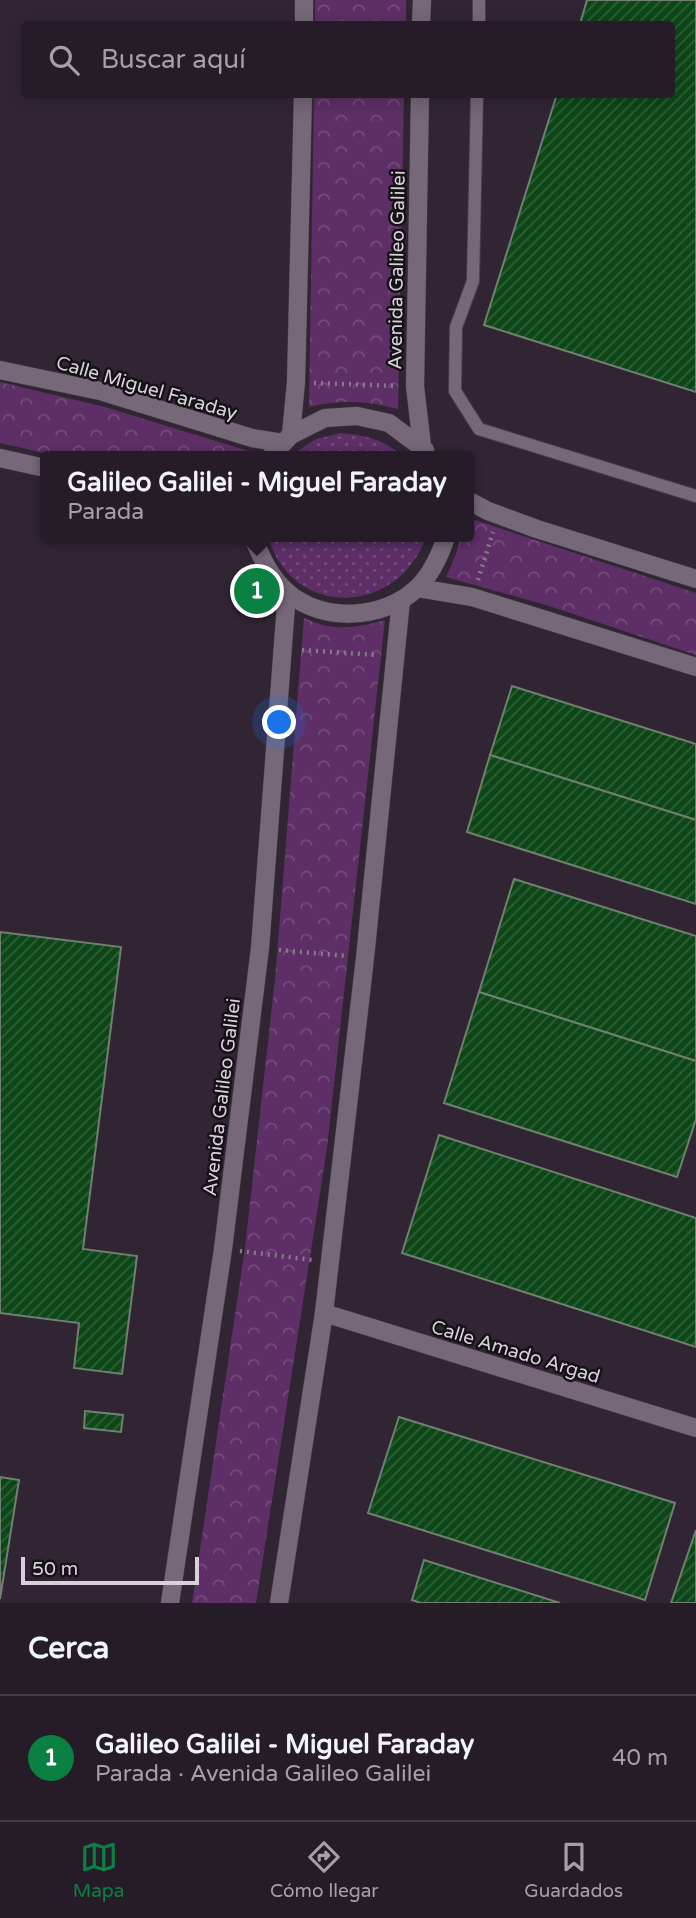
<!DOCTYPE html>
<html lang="es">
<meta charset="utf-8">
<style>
:root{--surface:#251c27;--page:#312933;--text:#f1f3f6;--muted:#a3a1a7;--line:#423a44;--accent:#0b8043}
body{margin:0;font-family:"Varela Round",sans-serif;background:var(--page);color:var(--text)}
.scale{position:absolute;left:21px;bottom:18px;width:178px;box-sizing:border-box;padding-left:7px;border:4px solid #d9d1da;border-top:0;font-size:19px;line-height:24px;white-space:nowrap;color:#d9d1da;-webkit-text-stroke:5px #161117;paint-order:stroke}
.you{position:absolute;left:280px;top:723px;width:24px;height:24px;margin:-18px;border:5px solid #fff;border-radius:50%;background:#1a73e8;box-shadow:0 0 0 10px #1a73e833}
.badge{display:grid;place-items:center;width:46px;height:46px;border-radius:50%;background:var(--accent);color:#fff;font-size:23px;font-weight:700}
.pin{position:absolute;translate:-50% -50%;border:4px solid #fff;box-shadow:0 2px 7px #0006}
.popup{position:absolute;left:40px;top:451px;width:434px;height:91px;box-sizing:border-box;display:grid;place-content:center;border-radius:7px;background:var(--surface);filter:drop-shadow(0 2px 5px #0005);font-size:23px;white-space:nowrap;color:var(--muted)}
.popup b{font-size:26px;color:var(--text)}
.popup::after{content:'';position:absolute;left:50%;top:100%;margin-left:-14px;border:14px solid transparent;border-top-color:var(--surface)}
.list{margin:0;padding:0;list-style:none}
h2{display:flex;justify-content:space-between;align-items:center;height:91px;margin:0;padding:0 28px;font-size:30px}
h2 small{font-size:23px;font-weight:400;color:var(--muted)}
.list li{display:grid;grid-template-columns:46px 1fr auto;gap:21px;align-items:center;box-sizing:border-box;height:126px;padding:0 28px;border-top:2px solid var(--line)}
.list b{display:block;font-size:26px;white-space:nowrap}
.list p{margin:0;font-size:23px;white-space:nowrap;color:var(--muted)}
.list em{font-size:23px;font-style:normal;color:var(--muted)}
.icon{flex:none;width:38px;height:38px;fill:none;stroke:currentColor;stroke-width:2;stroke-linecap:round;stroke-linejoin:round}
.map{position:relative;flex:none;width:696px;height:1603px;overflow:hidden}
.search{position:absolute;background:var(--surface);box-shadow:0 4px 18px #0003;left:21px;right:21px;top:21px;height:77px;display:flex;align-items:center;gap:18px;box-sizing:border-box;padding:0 24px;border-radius:7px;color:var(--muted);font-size:26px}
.sheet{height:217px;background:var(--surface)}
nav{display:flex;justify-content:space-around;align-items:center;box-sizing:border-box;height:98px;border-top:2px solid var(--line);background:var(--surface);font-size:19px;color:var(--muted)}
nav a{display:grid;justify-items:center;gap:4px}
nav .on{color:var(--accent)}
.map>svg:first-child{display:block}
</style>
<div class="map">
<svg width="696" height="1603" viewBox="0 0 696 1603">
<defs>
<pattern id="grass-dots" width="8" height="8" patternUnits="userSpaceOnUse" patternTransform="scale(1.75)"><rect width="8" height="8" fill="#5d2f66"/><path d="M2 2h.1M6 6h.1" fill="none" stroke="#744c7b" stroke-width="1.8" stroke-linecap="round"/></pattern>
<pattern id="park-crowns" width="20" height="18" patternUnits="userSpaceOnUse" patternTransform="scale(1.75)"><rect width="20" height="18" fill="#5d2f66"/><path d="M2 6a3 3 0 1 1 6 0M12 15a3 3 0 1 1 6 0" fill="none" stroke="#744c7b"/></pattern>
<pattern id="building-hatch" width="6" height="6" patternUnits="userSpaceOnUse" patternTransform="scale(1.75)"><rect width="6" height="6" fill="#0d4718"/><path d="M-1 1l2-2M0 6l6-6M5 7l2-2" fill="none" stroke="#306039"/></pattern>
</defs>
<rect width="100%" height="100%" fill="#312534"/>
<!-- grass -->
<g fill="url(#grass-dots)">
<path d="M341,433C366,435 384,440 403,456H290L316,439Z"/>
<path d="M268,537H426C398,616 293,620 268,537Z"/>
</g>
<!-- park -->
<g fill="url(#park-crowns)">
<rect x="315" y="0" width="91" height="24"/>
<path d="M314,95H404L398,409C367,401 341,399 309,407Z"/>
<polygon points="0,382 105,407 255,453 253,456 58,456 0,443"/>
<polygon points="469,518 696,593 696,655 546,605 446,577 456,554 461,537 469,537"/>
<path d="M304,618C334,632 354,628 385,620L327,1148L256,1603H192L245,1248L275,979Z"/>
</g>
<!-- building -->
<g fill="url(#building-hatch)" stroke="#708070" stroke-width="2">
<polygon points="587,0 696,0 696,392 484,325 557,94 672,94 672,24 580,24"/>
<polygon points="512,686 696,744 696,820 490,755"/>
<polygon points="490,755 696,820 696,904 467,832"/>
<polygon points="514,879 696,936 696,1061 479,992"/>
<polygon points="0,932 121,947 83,1249 137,1256 122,1374 74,1368 79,1323 0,1313"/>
<polygon points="479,992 696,1061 696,1119 677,1177 444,1103"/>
<polygon points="439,1135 696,1218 696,1347 402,1253"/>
<polygon points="85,1411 123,1415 121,1432 84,1428"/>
<polygon points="399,1417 675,1503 645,1600 368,1513"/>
<polygon points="0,1477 19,1480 0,1599"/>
<polygon points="696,1530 696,1603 671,1603"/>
<polygon points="424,1560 560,1603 421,1603 412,1600"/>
</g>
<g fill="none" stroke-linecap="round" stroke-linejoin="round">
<!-- service casing -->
<g stroke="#4b414d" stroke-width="14">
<g id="service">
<polyline points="479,24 479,0"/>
<polyline points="477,94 473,281 456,327 455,391 479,429 696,496"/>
</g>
</g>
<!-- minor casing -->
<g stroke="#4b414d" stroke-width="19">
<g id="minor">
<polyline points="304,24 304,0"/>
<polyline points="421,24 422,0"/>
<polyline points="420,94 415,386 422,446"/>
<polyline points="0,370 100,391 252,438 283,443"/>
<polyline points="291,435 296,382 303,94"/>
<polyline points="271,456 291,435 325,418 357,416 389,423 425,450"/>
<polyline points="0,458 45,468"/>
<polyline points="469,501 488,511 537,529 696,579"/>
<path d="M253,537C261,557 270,577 287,592C322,623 384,620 417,588C432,574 440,555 446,537"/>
<polyline points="418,588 472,597 696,667"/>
<polyline points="324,1313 696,1428"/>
<polyline points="170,1603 223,1249 260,948 287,592"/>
<polyline points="279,1603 324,1313 365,958 401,600"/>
</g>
</g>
<!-- path -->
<g stroke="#867c88" stroke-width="4.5" stroke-dasharray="2 5" stroke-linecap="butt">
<polyline points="314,383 396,386"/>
<polyline points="478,580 493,532"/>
<polyline points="302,650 377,655"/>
<polyline points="279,950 347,956"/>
<polyline points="240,1251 312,1260"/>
</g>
<!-- service -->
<use href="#service" stroke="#766879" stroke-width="12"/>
<!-- minor -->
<use href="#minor" stroke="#766879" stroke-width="18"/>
</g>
<g text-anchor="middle" stroke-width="5" stroke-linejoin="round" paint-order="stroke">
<!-- street labels -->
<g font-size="19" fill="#d9d1da" stroke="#161117">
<text transform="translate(396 270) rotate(-89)" y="7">Avenida Galileo Galilei</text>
<text transform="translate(147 387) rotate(16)" y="7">Calle Miguel Faraday</text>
<text transform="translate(221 1097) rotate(-83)" y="7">Avenida Galileo Galilei</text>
<text transform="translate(516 1351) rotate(17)" y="7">Calle Amado Argad</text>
</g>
</g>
</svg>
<div class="scale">50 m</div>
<div class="you"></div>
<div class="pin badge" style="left:257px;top:591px">1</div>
<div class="popup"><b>Galileo Galilei - Miguel Faraday</b>Parada</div>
<div class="search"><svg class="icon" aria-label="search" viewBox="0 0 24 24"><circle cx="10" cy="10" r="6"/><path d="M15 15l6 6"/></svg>Buscar aquí</div>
</div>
<section class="sheet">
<h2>Cerca<small></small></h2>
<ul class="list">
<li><span class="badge">1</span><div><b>Galileo Galilei - Miguel Faraday</b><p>Parada · Avenida Galileo Galilei</p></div><em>40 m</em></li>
</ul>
</section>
<nav>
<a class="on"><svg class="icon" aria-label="map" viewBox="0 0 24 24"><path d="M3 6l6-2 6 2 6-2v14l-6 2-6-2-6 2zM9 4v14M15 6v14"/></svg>Mapa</a>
<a><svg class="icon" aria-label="directions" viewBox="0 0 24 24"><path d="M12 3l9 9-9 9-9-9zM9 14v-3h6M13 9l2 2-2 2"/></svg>Cómo llegar</a>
<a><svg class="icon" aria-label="saved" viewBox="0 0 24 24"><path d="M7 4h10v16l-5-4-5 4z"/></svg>Guardados</a>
</nav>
